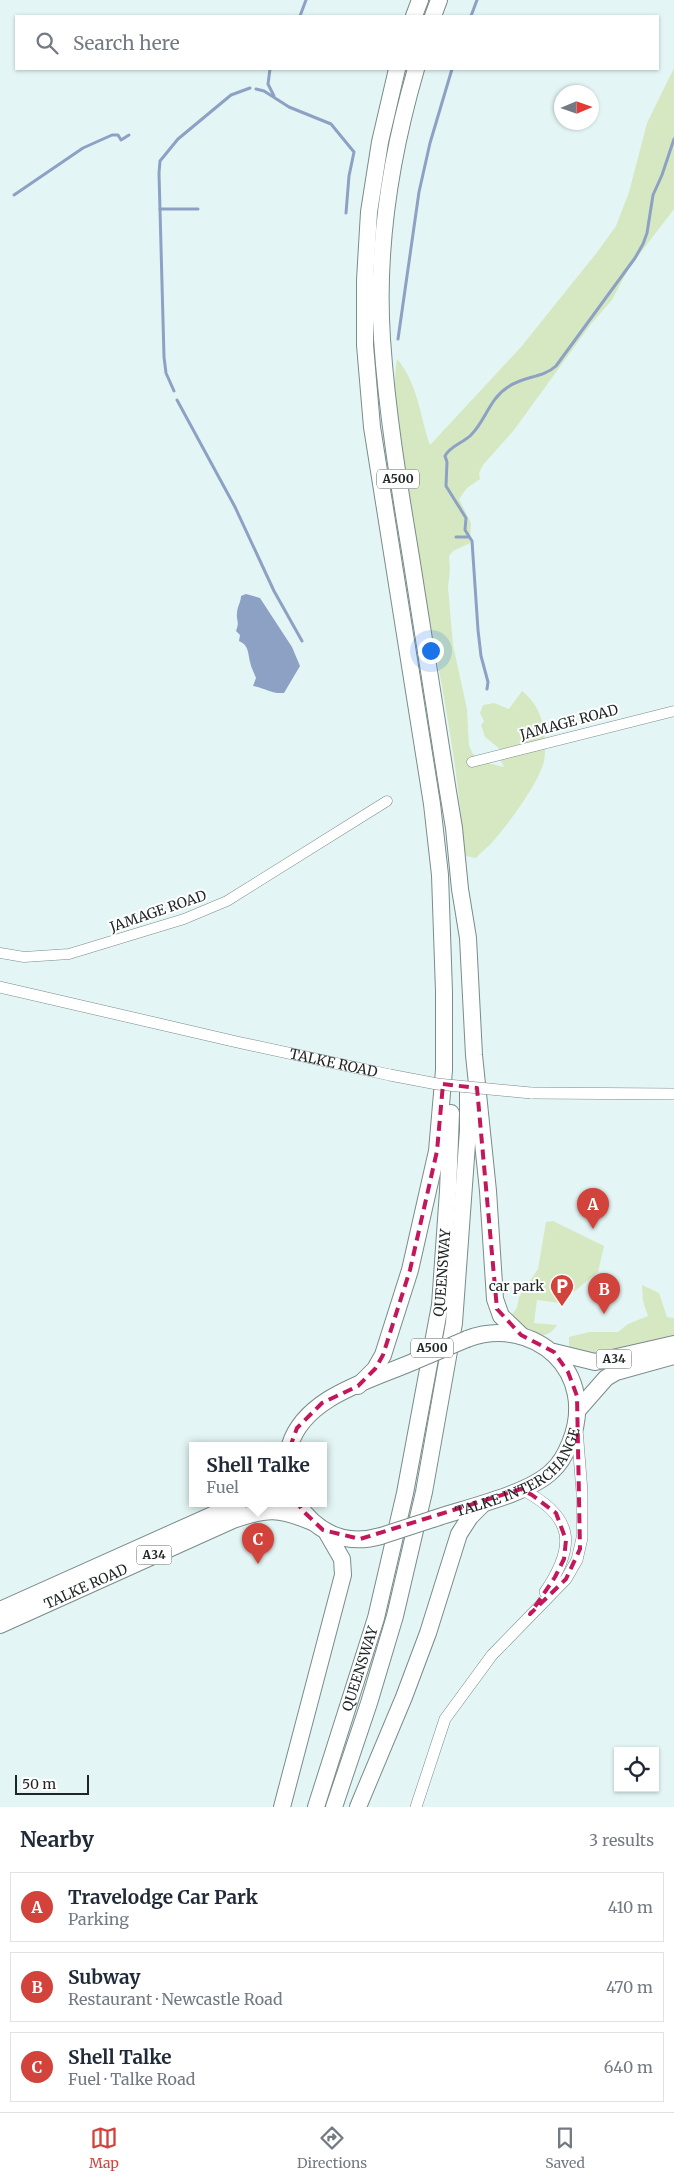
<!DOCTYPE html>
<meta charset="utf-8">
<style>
:root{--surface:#fff;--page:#f2f2f3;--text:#1f2937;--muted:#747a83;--line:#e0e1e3;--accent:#d1433b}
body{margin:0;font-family:Merriweather,serif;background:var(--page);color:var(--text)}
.controls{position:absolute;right:15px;bottom:15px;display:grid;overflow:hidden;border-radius:0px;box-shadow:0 1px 4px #0004}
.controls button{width:45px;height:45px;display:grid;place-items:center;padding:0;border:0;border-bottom:1px solid var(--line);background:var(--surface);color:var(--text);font:25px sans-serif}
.compass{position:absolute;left:554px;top:85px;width:45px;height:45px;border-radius:50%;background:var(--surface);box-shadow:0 1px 4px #0004;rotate:88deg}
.scale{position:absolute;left:15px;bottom:12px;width:74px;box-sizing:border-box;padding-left:5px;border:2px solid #1f2625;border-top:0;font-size:14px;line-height:18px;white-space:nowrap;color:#1f2625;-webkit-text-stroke:4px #fff;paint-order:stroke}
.you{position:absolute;left:430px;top:650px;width:18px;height:18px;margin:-12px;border:4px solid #fff;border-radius:50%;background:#1a73e8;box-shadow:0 0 0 8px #1a73e833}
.badge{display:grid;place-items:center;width:32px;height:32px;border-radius:50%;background:var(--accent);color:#fff;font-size:16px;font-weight:700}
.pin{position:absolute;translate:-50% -41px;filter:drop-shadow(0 1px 2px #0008)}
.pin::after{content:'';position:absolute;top:26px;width:18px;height:15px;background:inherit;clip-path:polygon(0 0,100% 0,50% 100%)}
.popup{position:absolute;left:189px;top:1442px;width:138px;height:65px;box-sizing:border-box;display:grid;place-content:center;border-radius:0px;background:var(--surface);filter:drop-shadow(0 1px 4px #0005);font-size:16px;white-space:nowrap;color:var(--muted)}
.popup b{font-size:19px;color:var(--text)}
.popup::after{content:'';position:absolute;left:50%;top:100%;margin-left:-10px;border:10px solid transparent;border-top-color:var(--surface)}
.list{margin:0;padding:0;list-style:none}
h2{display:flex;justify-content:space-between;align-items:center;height:65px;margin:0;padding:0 20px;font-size:21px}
h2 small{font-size:16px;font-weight:400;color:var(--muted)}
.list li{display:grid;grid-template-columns:32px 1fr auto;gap:15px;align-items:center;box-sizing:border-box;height:70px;margin:0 10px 10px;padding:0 10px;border:1px solid var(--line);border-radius:0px}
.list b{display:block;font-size:19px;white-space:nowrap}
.list p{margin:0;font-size:16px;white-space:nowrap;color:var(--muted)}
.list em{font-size:16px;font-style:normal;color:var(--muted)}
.icon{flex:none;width:28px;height:28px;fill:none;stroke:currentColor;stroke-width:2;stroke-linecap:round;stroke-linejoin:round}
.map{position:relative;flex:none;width:674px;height:1807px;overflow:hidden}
.search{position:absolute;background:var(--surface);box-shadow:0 1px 4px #0004;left:15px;right:15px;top:15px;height:55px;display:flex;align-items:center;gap:12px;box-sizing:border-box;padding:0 18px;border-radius:0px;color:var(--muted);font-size:19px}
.sheet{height:305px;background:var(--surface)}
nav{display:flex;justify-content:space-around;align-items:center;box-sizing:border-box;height:70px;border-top:1px solid var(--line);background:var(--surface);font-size:14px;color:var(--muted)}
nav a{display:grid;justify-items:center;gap:2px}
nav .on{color:var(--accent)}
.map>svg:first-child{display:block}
</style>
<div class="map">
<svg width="674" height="1807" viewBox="0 0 674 1807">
<rect width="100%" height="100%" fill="#e3f6f5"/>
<!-- green -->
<g fill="#d6e8c1">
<path d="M674,68V209L629,268L612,300L591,324L514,430L483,465L479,473L480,479L467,488L459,499L471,523L470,543L453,551L449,556L450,569L448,587L453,645L467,709L469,746L473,754L483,762L504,767L501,761L500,749L485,737L481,725L484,721L480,713L483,705L494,703L509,709L522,691C535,701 541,714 544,730C545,740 546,751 544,761C540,781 509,823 495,839C490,846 482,851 476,858L466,856L464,852C456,729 424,609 407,487C402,446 390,400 397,359C418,383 420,417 430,445L521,347L598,251L616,226L629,192L647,123Z"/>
<path d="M553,1221L604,1246L598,1272L560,1303L537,1300L534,1323L557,1325C544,1346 522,1330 508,1319L517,1308L519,1297L538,1269L546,1222Z"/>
<polygon points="642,1285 659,1293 667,1317 674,1318 674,1340 589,1355 569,1349 569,1337 589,1332 618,1332 628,1324 648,1316 643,1301"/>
</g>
<!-- water -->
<path fill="#8da1c5" d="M246,594L260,598L292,647L300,666L284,693C272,694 265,688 253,686L256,678C254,673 251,667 250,662C248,654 249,645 239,641L240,635L236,631C240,620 236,622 237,613C237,607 241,602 241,596Z"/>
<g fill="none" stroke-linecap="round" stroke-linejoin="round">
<!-- stream -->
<g stroke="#8da1c5" stroke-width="3">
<polyline points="300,16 306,0"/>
<polyline points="471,16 477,0"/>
<polyline points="270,69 268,84 274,96"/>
<polyline points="256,89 264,91 289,107 331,124 354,152 349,176 346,213"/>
<polyline points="14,195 83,148 112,135 118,135 121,140 129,135"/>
<polyline points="160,209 198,209"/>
<polyline points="398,339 419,192 430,143 452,69"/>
<polyline points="174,391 166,373 164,357 159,173 160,161 178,139 231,95 250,88"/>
<polyline points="177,400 235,507 274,591 302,641"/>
<polyline points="456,537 468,537"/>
<path d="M487,689L488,682L481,656L478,630L472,541L465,530L466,518L446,486L447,462L445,456C450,446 463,443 471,435C486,420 489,399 508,387C523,376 543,378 556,366L635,258L643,244L647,233L653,195L662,175L674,139"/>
</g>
<!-- minor casing -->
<g stroke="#798b8a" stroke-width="11">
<g id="minor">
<polyline points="472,762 674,711"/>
<polyline points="0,953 24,957 69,954 184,919 227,901 387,801"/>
</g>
</g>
<!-- tertiary casing -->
<g stroke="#798b8a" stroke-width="12">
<g id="tertiary">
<path id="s1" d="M0,987L237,1042L390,1075"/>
<polyline points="531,1093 674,1094"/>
<path d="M521,1489C574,1516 577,1545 545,1592"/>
<polyline points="416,1807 445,1719 492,1655 566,1579 577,1560 582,1538 582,1492 577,1429"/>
</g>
</g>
<!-- trunk casing -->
<g stroke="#798b8a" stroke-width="18">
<g id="trunk">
<polyline points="414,16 420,0"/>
<polyline points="433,16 439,0"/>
<path d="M416,69C391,155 376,249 382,339C387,413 399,485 411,557C425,648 439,738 454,828L460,889L468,938L474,1055L488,1191L495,1299L501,1316L521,1335"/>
<polyline points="554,1352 595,1362 674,1344"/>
<polyline points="358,1386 375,1369 383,1355 410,1270 437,1151 444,1070 444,992 440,875 432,804 372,427 365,345 365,280 369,212 380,142 397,69"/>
<polyline points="577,1411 606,1378 616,1372 674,1356"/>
<path d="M290,1445C305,1396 372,1380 415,1361"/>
<path d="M297,1503C317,1533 346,1546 381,1536"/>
<path id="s2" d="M433,1519C465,1508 529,1494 552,1471C560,1464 566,1453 570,1443C599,1373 535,1314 467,1339"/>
<polyline points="0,1610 239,1503"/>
<path id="s3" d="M0,1625L233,1520C267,1508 279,1508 312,1522"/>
<polyline points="282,1807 343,1575 342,1559 327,1533"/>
<path id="s4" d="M316,1807L376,1618L405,1493L440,1305L448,1191L451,1113"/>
<polyline points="334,1807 369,1703 395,1616 424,1492 454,1323 468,1130 468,1091"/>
<polyline points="358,1807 404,1697 428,1633 459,1534 470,1517 483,1504"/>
</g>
</g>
<!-- minor -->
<use href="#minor" stroke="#fff" stroke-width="10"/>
<!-- tertiary -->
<use href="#tertiary" stroke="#fff" stroke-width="11"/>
<!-- trunk -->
<use href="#trunk" stroke="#fff" stroke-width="16"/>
<!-- tertiary-bridge casing -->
<g stroke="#798b8a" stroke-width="12" stroke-linecap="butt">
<polyline id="tertiary-bridge" points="390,1075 437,1084 531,1093"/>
</g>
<!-- trunk-bridge casing -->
<g stroke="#798b8a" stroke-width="18" stroke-linecap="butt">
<g id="trunk-bridge">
<polyline points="415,1361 467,1339"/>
<polyline points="381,1536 433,1519"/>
</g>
</g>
<!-- tertiary-bridge -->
<use href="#tertiary-bridge" stroke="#fff" stroke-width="11"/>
<!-- trunk-bridge -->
<use href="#trunk-bridge" stroke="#fff" stroke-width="16"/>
</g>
<!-- marked area -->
<path fill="none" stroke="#c2185b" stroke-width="4" stroke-dasharray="10 6" stroke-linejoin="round" d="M443,1084L477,1088L497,1309L521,1335L554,1352L568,1372L577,1396L580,1549L566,1579L530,1614L555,1577L564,1559L566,1540L556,1513L532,1495L521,1489L360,1539L323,1530L302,1510L291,1491L286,1458L297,1428L322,1403L358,1386L375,1369L383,1355L410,1270L437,1151Z"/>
<!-- icons -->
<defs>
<g id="parking-pin" transform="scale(1.25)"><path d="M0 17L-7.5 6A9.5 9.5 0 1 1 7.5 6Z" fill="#d1433b" stroke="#fff"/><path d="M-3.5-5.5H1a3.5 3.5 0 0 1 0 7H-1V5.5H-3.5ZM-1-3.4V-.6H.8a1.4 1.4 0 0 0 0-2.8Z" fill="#fff"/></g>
</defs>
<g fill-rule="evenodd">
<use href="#parking-pin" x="562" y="1286"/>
</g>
<g text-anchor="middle" stroke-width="4" stroke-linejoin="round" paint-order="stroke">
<!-- shield labels -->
<g fill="#fff" stroke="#626766" stroke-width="1">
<rect x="377" y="469.5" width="42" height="19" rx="4"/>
<rect x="411" y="1338.5" width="42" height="19" rx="4"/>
<rect x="596.5" y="1349.5" width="35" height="19" rx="4"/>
<rect x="136.5" y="1545.5" width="35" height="19" rx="4"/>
</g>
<g font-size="12" font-weight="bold" fill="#1f2625">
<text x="398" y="483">A500</text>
<text x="432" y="1352">A500</text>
<text x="614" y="1363">A34</text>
<text x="154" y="1559">A34</text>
</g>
<!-- street labels -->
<g font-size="14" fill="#1f2625" stroke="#fff">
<text transform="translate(569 722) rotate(-15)" y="5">JAMAGE ROAD</text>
<text transform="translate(158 911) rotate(-19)" y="5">JAMAGE ROAD</text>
<text dy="5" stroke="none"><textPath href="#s1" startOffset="342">TALKE ROAD</textPath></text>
<text dy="5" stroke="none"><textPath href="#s4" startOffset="550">QUEENSWAY</textPath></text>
<text dy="5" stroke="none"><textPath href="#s2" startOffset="101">TALKE INTERCHANGE</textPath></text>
<text dy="5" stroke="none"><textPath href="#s3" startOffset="94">TALKE ROAD</textPath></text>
<text dy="5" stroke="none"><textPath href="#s4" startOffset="145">QUEENSWAY</textPath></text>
</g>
<!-- poi labels -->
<g font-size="14" fill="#1f2625" stroke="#fff" text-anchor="end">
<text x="544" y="1291">car park</text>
</g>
</g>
</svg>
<div class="controls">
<button><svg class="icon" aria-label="locate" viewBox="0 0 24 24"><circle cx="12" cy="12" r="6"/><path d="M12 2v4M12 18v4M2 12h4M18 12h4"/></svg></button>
</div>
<svg class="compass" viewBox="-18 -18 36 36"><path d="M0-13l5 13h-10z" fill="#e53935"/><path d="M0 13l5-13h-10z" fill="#747a83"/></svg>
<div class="scale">50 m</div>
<div class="you"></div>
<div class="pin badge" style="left:593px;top:1229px">A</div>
<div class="pin badge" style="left:604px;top:1314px">B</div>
<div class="pin badge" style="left:258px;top:1564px">C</div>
<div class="popup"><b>Shell Talke</b>Fuel</div>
<div class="search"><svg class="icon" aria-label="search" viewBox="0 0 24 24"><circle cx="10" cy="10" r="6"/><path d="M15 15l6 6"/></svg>Search here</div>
</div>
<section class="sheet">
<h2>Nearby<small>3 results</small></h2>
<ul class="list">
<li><span class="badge">A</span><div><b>Travelodge Car Park</b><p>Parking</p></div><em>410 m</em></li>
<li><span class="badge">B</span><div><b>Subway</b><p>Restaurant · Newcastle Road</p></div><em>470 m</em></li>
<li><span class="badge">C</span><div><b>Shell Talke</b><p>Fuel · Talke Road</p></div><em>640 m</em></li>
</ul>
</section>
<nav>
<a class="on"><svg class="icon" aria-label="map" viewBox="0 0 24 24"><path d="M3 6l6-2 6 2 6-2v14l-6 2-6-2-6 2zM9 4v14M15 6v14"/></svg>Map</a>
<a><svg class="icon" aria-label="directions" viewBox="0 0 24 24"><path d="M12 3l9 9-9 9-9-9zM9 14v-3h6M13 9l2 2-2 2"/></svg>Directions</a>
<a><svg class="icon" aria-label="saved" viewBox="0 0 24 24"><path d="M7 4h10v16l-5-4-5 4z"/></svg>Saved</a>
</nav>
